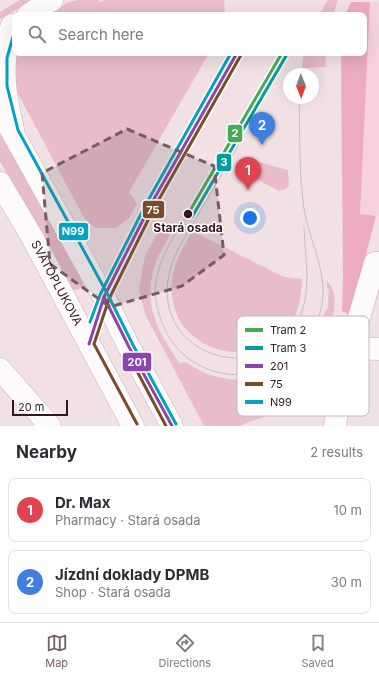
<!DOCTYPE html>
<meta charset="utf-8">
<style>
:root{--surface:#fff;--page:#f2f2f3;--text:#2b2b33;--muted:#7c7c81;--line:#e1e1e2;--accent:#755d65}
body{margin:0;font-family:Inter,sans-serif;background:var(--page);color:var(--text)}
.compass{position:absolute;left:283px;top:68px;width:36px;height:36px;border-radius:50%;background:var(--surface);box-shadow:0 4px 16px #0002;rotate:179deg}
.scale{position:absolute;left:12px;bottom:10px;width:56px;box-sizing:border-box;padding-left:4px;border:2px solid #321720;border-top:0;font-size:11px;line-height:14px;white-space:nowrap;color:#321720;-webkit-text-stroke:3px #fff;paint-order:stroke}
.you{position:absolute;left:250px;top:218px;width:14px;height:14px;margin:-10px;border:3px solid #fff;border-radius:50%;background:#1a73e8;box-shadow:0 0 0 6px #1a73e833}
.badge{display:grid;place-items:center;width:26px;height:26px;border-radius:50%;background:var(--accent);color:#fff;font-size:13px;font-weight:700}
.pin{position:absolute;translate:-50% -33px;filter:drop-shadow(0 1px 2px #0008)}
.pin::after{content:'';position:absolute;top:21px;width:14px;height:12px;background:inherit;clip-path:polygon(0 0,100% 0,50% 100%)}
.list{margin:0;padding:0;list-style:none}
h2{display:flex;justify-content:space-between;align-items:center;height:52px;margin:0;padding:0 16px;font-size:17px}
h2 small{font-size:13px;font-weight:400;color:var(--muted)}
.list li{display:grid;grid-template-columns:26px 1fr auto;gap:12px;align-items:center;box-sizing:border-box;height:64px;margin:0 8px 8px;padding:0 8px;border:1px solid var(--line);border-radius:8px}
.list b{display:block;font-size:15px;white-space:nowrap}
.list p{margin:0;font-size:13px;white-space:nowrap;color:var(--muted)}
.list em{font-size:13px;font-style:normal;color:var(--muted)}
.icon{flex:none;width:22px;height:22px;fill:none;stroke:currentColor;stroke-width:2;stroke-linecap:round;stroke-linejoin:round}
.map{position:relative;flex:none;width:379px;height:426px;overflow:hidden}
.search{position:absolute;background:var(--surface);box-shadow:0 4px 16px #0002;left:12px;right:12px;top:12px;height:44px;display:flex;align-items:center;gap:10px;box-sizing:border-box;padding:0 14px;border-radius:8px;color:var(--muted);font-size:15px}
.sheet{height:196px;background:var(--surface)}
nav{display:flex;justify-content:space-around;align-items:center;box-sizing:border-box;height:56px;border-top:1px solid var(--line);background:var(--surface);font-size:11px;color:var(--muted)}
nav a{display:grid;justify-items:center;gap:2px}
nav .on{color:var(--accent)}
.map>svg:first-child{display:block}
</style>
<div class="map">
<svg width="379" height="426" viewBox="0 0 379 426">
<rect width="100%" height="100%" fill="#f1e0e4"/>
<!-- built -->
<polygon fill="#f6d3dc" points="370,2 379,2 379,216 360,215"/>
<!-- green -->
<g fill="#e8bcc8">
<polygon points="20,0 32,0 0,19 0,12"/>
<polygon points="78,0 99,0 100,2 105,0 224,0 225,15 47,15 69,2"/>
<polygon points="328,0 338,0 333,15 319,15"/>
<polygon points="15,53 209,53 129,192 137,204 129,218 116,228 97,228 90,224 83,216 14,86"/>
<polygon points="304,53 325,53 326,67 302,68"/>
<polygon points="0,131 83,283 80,289 74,290 71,289 0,161"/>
<polygon points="251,160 288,170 289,185 286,189 279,191 241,171 245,163"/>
<path d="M172,225L175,226C169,237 162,248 157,259C141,303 156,328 180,364L185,362C192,366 200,371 207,374C254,390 300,372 321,327C323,321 324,315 326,309H328L329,289H327V281C330,284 333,290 334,294C337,318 322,380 307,398C305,400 302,402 300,403L239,426H204L145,314L139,289L145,256L159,230Z"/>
<path d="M192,231L284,277L302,279C301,293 300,307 293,320C272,356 225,362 193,336C187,331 182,325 178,317C173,307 171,293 172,282C173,263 184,247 192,231Z"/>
</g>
<!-- forest -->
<polygon fill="#edabbf" points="351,2 370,2 360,214 376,216 350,315 342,311 343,277 341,53 364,53 364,15 345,15"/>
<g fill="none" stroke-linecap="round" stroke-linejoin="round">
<!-- street casing -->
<g stroke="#c8b3b9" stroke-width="23">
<g id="street">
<polyline points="351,348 379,349"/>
<polyline points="0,369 50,426"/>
<path d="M335,426C341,370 360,316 375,263H379"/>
</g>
</g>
<!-- secondary casing -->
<g stroke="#c8b3b9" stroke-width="23">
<g id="secondary">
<polyline points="28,15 52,0"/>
<path d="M12,25C0,61 4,92 13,129"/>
</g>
</g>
<!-- primary casing -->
<g stroke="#c8b3b9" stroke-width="23">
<g id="primary">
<polyline points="0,110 104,297 129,347 172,426"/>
<path id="s1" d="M0,183L32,237L133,426"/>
</g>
</g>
<!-- street -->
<use href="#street" stroke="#fdfafb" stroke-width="22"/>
<!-- secondary -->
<use href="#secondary" stroke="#fdfafb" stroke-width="22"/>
<!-- primary -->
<use href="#primary" stroke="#fdfafb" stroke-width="22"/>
<!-- tram -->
<g stroke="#c4bfc0" stroke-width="1">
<path d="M264,83C255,103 249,125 238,145C224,172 207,199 192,225C181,244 171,259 168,280C156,364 277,389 302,311C311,285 305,254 304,227"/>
<path d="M188,214C176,233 162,253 157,276C154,290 155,303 160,317C186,401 307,390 322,304C328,269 306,235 303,201C299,167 300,132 299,98"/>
</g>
<!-- bus-1 casing -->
<g stroke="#fff" stroke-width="6">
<g id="bus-1">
<polyline points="104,297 129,347 172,426"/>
<polyline points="89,344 104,297 150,206 237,53"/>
</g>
</g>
<!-- bus-2 casing -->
<g stroke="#fff" stroke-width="6">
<g id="bus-2">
<polyline points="129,356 166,426"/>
<polyline points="137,424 94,344 109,299 154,208 241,55"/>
</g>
</g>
<!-- bus-3 casing -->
<g stroke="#fff" stroke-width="6">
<g id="bus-3">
<polyline points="15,30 7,58 7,86 18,130 108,295 133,345 176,424"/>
<polyline points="90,322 100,295 146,204 231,53"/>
</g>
</g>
<!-- bus-1 -->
<use href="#bus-1" stroke="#8e44ad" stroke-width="3"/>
<!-- bus-2 -->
<use href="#bus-2" stroke="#7a4b2a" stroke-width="3"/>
<!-- bus-3 -->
<use href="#bus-3" stroke="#02a2c5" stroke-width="3"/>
<!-- tram-1 casing -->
<g stroke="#fff" stroke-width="6">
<polyline id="tram-1" points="188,214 282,53"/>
</g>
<!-- tram-2 casing -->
<g stroke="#fff" stroke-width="6">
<polyline id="tram-2" points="192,217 286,56"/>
</g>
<!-- tram-1 -->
<use href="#tram-1" stroke="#48a957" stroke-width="3"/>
<!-- tram-2 -->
<use href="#tram-2" stroke="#009e9e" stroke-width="3"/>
</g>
<!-- marked area -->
<path fill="#755d65" fill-opacity="0.2" stroke="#755d65" stroke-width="3" stroke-dasharray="8 5" stroke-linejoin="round" d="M127,129L214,166L224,255L182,286L110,307L50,264L42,173Z"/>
<!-- markers -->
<circle fill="#321720" stroke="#fff" stroke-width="1.5" cx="188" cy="214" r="5"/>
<g text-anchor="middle" stroke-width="3" stroke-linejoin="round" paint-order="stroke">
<!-- stop labels -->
<g font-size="12" font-weight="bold" fill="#321720" stroke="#fff">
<text x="188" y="232">Stará osada</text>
</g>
<!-- street labels -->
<g font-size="12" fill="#321720" stroke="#fff">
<text dy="4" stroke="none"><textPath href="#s1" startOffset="115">SVATOPLUKOVA</textPath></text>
</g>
</g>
<!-- legend -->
<rect x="237" y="316" width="132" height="100" rx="6" fill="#fff" stroke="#c2b9bc" stroke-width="1"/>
<rect x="245" y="328" width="18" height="4" fill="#48a957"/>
<rect x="245" y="346" width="18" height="4" fill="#009e9e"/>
<rect x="245" y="364" width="18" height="4" fill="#8e44ad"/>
<rect x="245" y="382" width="18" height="4" fill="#7a4b2a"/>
<rect x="245" y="400" width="18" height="4" fill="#02a2c5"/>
<g font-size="11" fill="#321720">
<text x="270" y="334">Tram 2</text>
<text x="270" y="352">Tram 3</text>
<text x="270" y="370">201</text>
<text x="270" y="388">75</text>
<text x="270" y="406">N99</text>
</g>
<g stroke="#fff" stroke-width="1.5">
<rect x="227" y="124" width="16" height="19" rx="4" fill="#48a957"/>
<rect x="216" y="153" width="16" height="19" rx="4" fill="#009e9e"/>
<rect x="142" y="200" width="23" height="19" rx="4" fill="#7a4b2a"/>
<rect x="58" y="222" width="31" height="19" rx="4" fill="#02a2c5"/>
<rect x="122" y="352" width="30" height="20" rx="4" fill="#8e44ad"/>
</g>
<g font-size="11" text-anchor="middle" font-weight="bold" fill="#fff">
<text x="235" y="137">2</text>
<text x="224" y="166">3</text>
<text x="153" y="214">75</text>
<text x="73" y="235">N99</text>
<text x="137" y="366">201</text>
</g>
</svg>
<svg class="compass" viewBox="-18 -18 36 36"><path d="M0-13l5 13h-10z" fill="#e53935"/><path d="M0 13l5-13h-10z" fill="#7c7c81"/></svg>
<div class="scale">20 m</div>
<div class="you"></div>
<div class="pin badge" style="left:248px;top:190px;background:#e0444e">1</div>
<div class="pin badge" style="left:262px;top:145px;background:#3f7fe0">2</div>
<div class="search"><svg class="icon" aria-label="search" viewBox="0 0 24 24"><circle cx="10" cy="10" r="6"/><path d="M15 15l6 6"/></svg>Search here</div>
</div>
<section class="sheet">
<h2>Nearby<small>2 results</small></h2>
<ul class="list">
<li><span class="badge" style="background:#e0444e">1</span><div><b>Dr. Max</b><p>Pharmacy · Stará osada</p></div><em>10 m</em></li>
<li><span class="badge" style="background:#3f7fe0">2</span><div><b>Jízdní doklady DPMB</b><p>Shop · Stará osada</p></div><em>30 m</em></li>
</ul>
</section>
<nav>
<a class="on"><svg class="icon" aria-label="map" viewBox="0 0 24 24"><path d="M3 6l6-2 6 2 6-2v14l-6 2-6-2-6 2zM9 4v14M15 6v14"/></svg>Map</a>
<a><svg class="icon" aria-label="directions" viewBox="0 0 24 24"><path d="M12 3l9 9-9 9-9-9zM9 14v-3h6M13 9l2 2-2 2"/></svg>Directions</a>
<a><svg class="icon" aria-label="saved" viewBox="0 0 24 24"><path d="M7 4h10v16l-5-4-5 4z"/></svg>Saved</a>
</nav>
